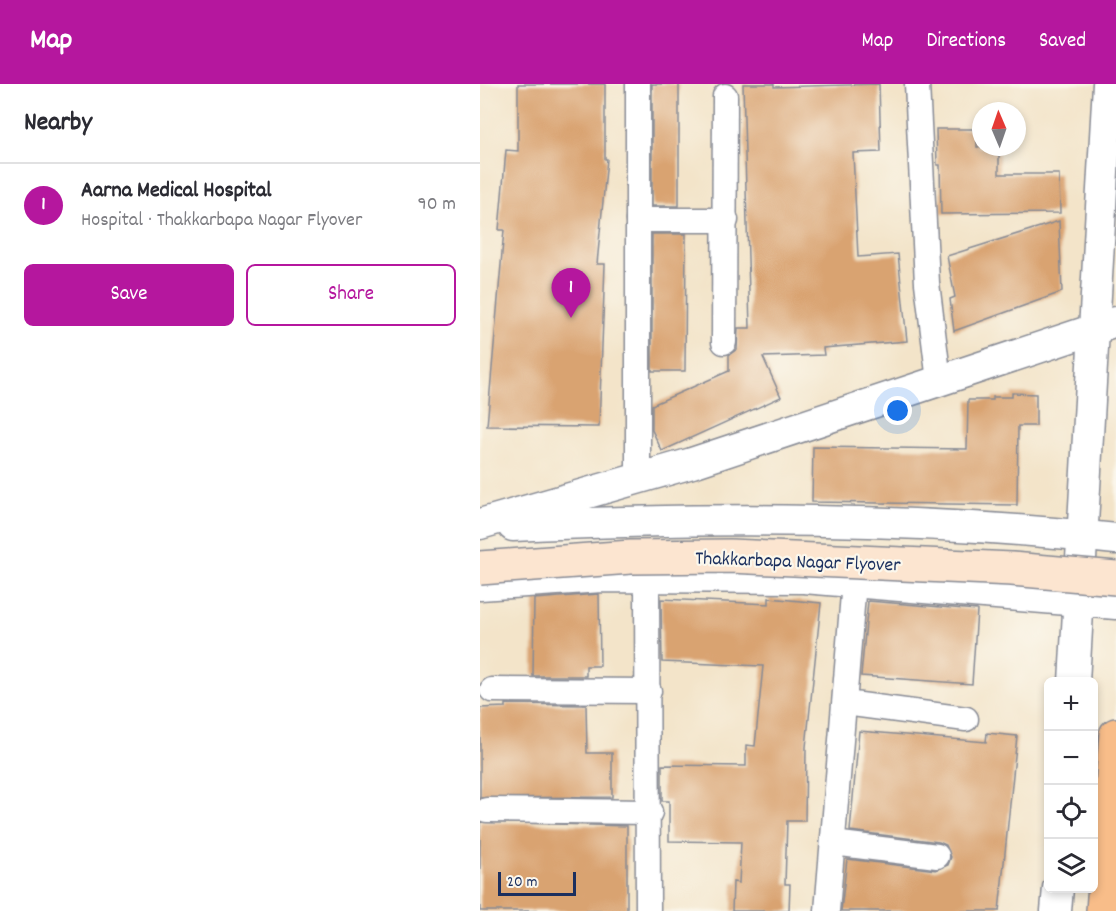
<!DOCTYPE html>
<meta charset="utf-8">
<style>
:root{--surface:#fff;--page:#f7f7f7;--text:#2b2b33;--muted:#7c7c81;--line:#e1e1e2;--accent:#b5179e}
body{margin:0;font-family:Dekko,sans-serif;background:var(--page);color:var(--text)}
.controls{position:absolute;right:18px;bottom:18px;display:grid;overflow:hidden;border-radius:9px;box-shadow:0 3px 9px #0003}
.controls button{width:54px;height:54px;display:grid;place-items:center;padding:0;border:0;border-bottom:2px solid var(--line);background:var(--surface);color:var(--text);font:30px sans-serif}
.compass{position:absolute;left:492px;top:18px;width:54px;height:54px;border-radius:50%;background:var(--surface);box-shadow:0 3px 9px #0003;rotate:358deg}
.scale{position:absolute;left:18px;bottom:15px;width:78px;box-sizing:border-box;padding-left:6px;border:3px solid #1b2f5e;border-top:0;font-size:16px;line-height:21px;white-space:nowrap;color:#1b2f5e;-webkit-text-stroke:4px #fbf7ec;paint-order:stroke}
.you{position:absolute;left:418px;top:327px;width:21px;height:21px;margin:-15px;border:4px solid #fff;border-radius:50%;background:#1a73e8;box-shadow:0 0 0 9px #1a73e833}
.badge{display:grid;place-items:center;width:39px;height:39px;border-radius:50%;background:var(--accent);color:#fff;font-size:20px;font-weight:700}
.pin{position:absolute;translate:-50% -50px;filter:drop-shadow(0 2px 3px #0008)}
.pin::after{content:'';position:absolute;top:32px;width:21px;height:18px;background:inherit;clip-path:polygon(0 0,100% 0,50% 100%)}
.list{margin:0;padding:0;list-style:none}
h2{display:flex;justify-content:space-between;align-items:center;height:78px;margin:0;padding:0 24px;font-size:26px}
h2 small{font-size:20px;font-weight:400;color:var(--muted)}
.list li{display:grid;grid-template-columns:39px 1fr auto;gap:18px;align-items:center;box-sizing:border-box;height:84px;padding:0 24px;border-top:2px solid var(--line)}
.list b{display:block;font-size:22px;white-space:nowrap}
.list p{margin:0;font-size:20px;white-space:nowrap;color:var(--muted)}
.list em{font-size:20px;font-style:normal;color:var(--muted)}
.actions{display:flex;gap:12px;padding:18px 24px}
.actions a{flex:1;padding:14px 0;border:2px solid var(--accent);border-radius:9px;text-align:center;font-size:21px;color:var(--accent)}
.actions .main{background:var(--accent);color:#fff}
.icon{flex:none;width:33px;height:33px;fill:none;stroke:currentColor;stroke-width:2;stroke-linecap:round;stroke-linejoin:round}
.map{position:relative;flex:none;width:636px;height:827px;overflow:hidden}
header{display:flex;align-items:center;gap:36px;box-sizing:border-box;height:84px;padding:0 30px;background:var(--accent);color:#fff}
header strong{font-size:28px}
nav{display:flex;gap:33px;margin-inline-start:auto;font-size:21px}
main{display:flex}
aside{flex:1;background:var(--surface)}
.map>svg:first-child{display:block}
</style>
<header>
<strong>Map</strong>
<nav><a>Map</a><a>Directions</a><a>Saved</a></nav>
</header>
<main>
<aside>
<h2>Nearby<small></small></h2>
<ul class="list">
<li><span class="badge">1</span><div><b>Aarna Medical Hospital</b><p>Hospital · Thakkarbapa Nagar Flyover</p></div><em>90 m</em></li>
</ul>
<div class="actions"><a class="main">Save</a><a>Share</a></div>
</aside>
<div class="map">
<svg width="636" height="827" viewBox="0 0 636 827">
<rect width="100%" height="100%" fill="#fbf7ec"/>
<filter id="ink" filterUnits="userSpaceOnUse"><feTurbulence type="fractalNoise" baseFrequency=".0167" numOctaves="2"/><feDisplacementMap in="SourceGraphic" scale="12" xChannelSelector="R" yChannelSelector="G"/><feConvolveMatrix kernelMatrix="1 2 1 2 8 2 1 2 1" color-interpolation-filters="sRGB"/></filter>
<filter id="wash" filterUnits="userSpaceOnUse"><feTurbulence type="fractalNoise" baseFrequency=".008" numOctaves="4" result="noise"/><feDisplacementMap in="SourceGraphic" scale="24" xChannelSelector="R" yChannelSelector="G"/><feGaussianBlur stdDeviation="1.35" result="paint"/><feColorMatrix in="noise" values="0 0 0 0 0 0 0 0 0 0 0 0 0 0 0 0 0 1.4 0 .05"/><feComposite in="paint" operator="in"/></filter>
<g filter="url(#wash)">
<rect width="100%" height="100%" fill="#f3e4c9"/>
<g id="blocks">
<!-- building -->
<g fill="#d9a371">
<polygon points="38,0 125,0 125,75 127,75 117,180 125,180 119,343 7,342 24,146 19,146 26,66 38,67"/>
<rect x="172" y="0" width="27" height="122"/>
<polygon points="263,0 294,0 294,3 399,0 401,68 373,69 378,173 418,170 427,257 343,264 344,271 283,273 301,313 182,367 172,346 172,321 249,287 249,271 257,265 258,244 270,244"/>
<polygon points="456,45 497,45 497,63 519,63 519,90 579,90 580,129 461,130 460,81 457,81"/>
<polygon points="579,137 582,208 474,247 470,215 475,213 467,172"/>
<polygon points="172,150 206,150 205,287 172,287"/>
<polygon points="532,309 556,310 556,342 538,342 537,421 332,418 333,363 487,365 488,316 513,316 513,313 532,313"/>
<polygon points="119,510 120,582 106,582 106,592 53,592 54,515"/>
<polygon points="289,514 341,519 326,663 325,737 307,737 305,800 310,800 309,827 252,827 253,798 259,799 261,758 189,757 189,717 182,717 182,681 266,682 266,661 275,662 283,582 182,578 181,515 289,520"/>
<polygon points="388,517 497,526 492,600 381,592"/>
<polygon points="26,620 106,621 107,669 132,669 132,713 0,714 0,624 26,623"/>
<polygon points="379,647 506,658 507,649 537,652 519,827 361,827 367,775 456,786 468,781 471,773 466,761 459,758 370,747"/>
<polygon points="0,738 147,742 147,827 0,827"/>
</g>
</g>
</g>
<g filter="url(#ink)">
<use href="#blocks" fill-opacity="0" stroke="#878a94" stroke-width="1.5"/>
<g fill="none" stroke-linecap="round" stroke-linejoin="round">
<!-- minor casing -->
<g stroke="#878a94" stroke-width="27">
<g id="minor">
<polyline points="437,0 447,199 459,297"/>
<polyline points="158,136 246,136"/>
<polyline points="244,258 245,12"/>
<polyline points="158,394 158,0"/>
<polyline points="167,493 168,827"/>
<polyline points="12,606 169,607"/>
<polyline points="365,619 486,635"/>
<polyline points="7,726 170,728"/>
<polyline points="353,759 457,772"/>
<polyline points="347,827 374,498"/>
</g>
</g>
<!-- tertiary casing -->
<g stroke="#878a94" stroke-width="33">
<g id="tertiary">
<polyline points="0,440 212,379 636,238"/>
<path d="M33,442C234,433 435,433 636,455"/>
<polyline points="0,501 122,493 324,494 636,520"/>
<polyline points="594,598 628,0"/>
<polyline points="576,827 578,804"/>
</g>
</g>
<!-- primary casing -->
<g stroke="#878a94" stroke-width="36">
<polyline id="primary" points="623,827 636,651"/>
</g>
<!-- minor -->
<use href="#minor" stroke="#fff" stroke-width="24"/>
<!-- tertiary -->
<use href="#tertiary" stroke="#fff" stroke-width="30"/>
<!-- primary -->
<use href="#primary" stroke="#f8bd89" stroke-width="33"/>
<!-- secondary-bridge casing -->
<g stroke="#878a94" stroke-width="36" stroke-linecap="butt">
<polyline id="secondary-bridge" points="0,484 151,473 250,472 532,485 636,494"/>
</g>
<!-- secondary-bridge -->
<use href="#secondary-bridge" stroke="#fce5d0" stroke-width="33"/>
</g>
</g>
<g text-anchor="middle" stroke-width="4.5" stroke-linejoin="round" paint-order="stroke">
<!-- street labels -->
<g font-size="20" fill="#1b2f5e" stroke="#fbf7ec">
<text transform="translate(318 476) rotate(2)" y="7">Thakkarbapa Nagar Flyover</text>
</g>
</g>
</svg>
<div class="controls">
<button>+</button>
<button>−</button>
<button><svg class="icon" aria-label="locate" viewBox="0 0 24 24"><circle cx="12" cy="12" r="6"/><path d="M12 2v4M12 18v4M2 12h4M18 12h4"/></svg></button>
<button><svg class="icon" aria-label="layers" viewBox="0 0 24 24"><path d="M12 4l9 5-9 5-9-5zM3 14l9 5 9-5"/></svg></button>
</div>
<svg class="compass" viewBox="-18 -18 36 36"><path d="M0-13l5 13h-10z" fill="#e53935"/><path d="M0 13l5-13h-10z" fill="#7c7c81"/></svg>
<div class="scale">20 m</div>
<div class="you"></div>
<div class="pin badge" style="left:91px;top:234px">1</div>
</div>
</main>
